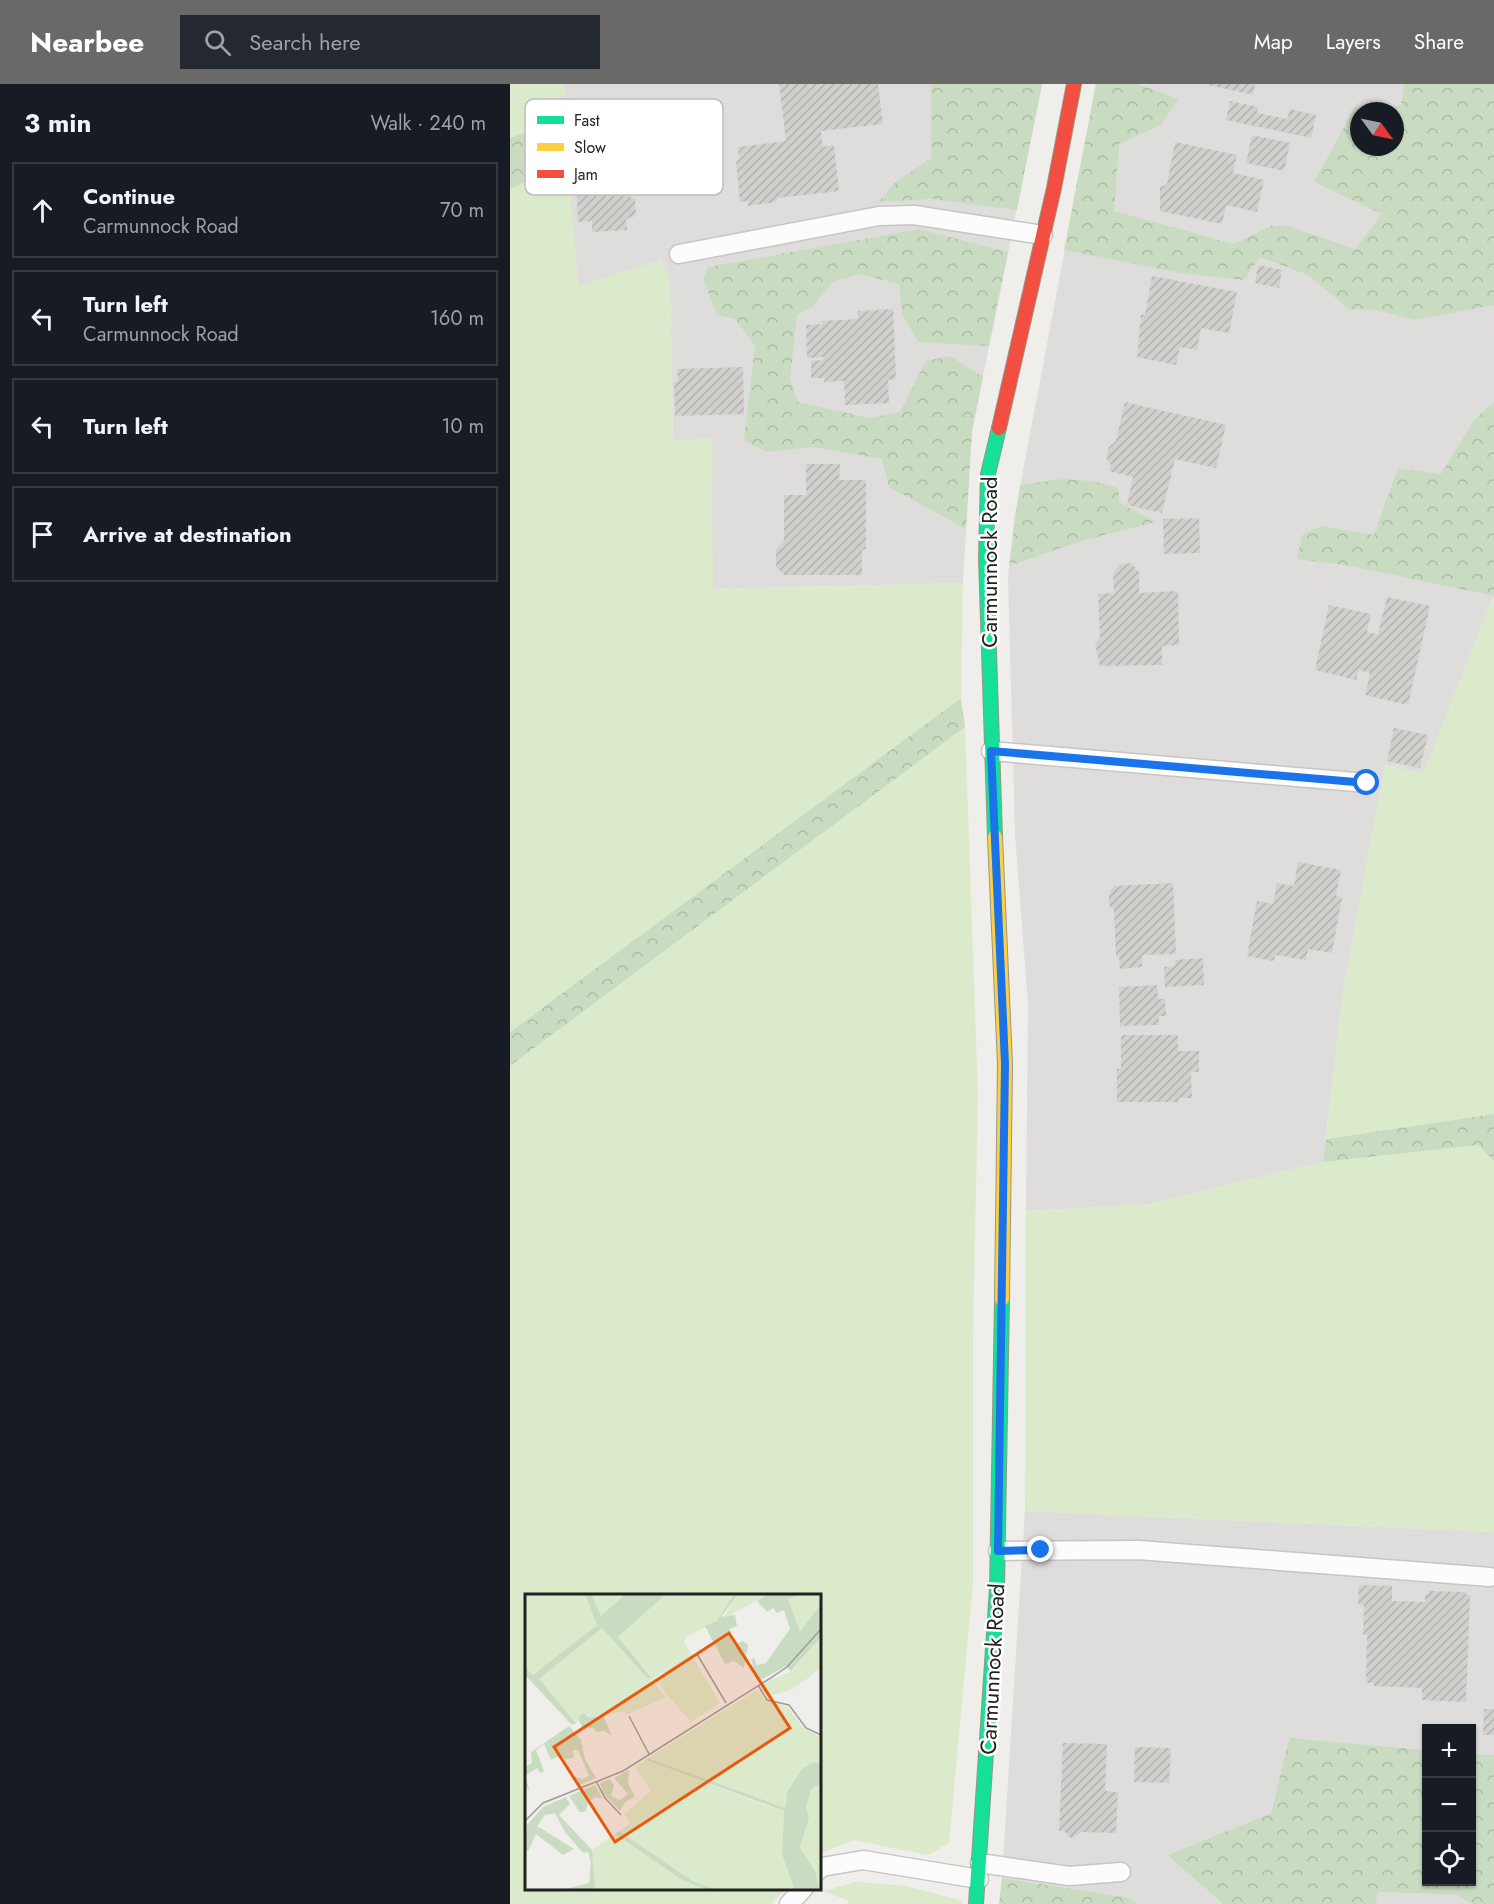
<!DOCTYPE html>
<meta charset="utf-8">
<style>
:root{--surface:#171b24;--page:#242831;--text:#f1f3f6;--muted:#9ea1a6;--line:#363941;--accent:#696967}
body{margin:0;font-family:Jost,sans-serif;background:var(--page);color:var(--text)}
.controls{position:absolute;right:18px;bottom:18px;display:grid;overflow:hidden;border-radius:0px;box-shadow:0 2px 4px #0004}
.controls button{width:54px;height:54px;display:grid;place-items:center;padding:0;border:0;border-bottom:2px solid var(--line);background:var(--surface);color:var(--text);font:30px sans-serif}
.compass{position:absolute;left:840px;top:18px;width:54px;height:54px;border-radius:50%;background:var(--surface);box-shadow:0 2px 4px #0004;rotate:123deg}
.stop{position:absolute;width:18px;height:18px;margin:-14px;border:4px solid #1a73e8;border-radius:50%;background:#fff}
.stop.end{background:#1a73e8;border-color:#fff;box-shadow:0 2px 6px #0008}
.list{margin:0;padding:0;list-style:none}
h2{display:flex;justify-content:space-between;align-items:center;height:78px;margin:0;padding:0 24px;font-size:26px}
h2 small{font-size:20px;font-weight:400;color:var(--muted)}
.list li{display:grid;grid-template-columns:39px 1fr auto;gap:18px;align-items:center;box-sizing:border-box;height:96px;margin:0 12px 12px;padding:0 12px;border:2px solid var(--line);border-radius:0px}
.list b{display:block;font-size:22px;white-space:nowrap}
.list p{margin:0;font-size:20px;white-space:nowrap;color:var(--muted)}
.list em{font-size:20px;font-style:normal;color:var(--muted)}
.icon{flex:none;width:33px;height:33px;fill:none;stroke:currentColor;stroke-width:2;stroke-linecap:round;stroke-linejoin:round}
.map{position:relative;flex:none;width:984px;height:1820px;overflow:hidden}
header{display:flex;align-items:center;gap:36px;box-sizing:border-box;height:84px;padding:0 30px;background:var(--accent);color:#fff}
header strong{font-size:28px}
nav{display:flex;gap:33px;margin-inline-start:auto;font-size:21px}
.search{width:420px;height:54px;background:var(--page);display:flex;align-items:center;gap:15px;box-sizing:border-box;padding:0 21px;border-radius:0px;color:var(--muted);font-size:22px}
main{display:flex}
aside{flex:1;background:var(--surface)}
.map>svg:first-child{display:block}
</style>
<header>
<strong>Nearbee</strong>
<div class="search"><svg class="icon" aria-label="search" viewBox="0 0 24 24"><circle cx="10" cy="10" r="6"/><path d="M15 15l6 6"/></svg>Search here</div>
<nav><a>Map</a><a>Layers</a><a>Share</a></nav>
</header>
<main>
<aside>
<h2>3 min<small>Walk · 240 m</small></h2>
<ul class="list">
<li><svg class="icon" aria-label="ahead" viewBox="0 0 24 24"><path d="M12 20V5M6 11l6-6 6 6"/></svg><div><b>Continue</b><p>Carmunnock Road</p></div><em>70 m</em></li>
<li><svg class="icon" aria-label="left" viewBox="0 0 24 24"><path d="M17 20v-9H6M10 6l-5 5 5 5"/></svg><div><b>Turn left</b><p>Carmunnock Road</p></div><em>160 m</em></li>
<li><svg class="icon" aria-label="left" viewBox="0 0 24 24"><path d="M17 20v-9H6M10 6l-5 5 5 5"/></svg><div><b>Turn left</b></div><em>10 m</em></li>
<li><svg class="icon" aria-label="arrive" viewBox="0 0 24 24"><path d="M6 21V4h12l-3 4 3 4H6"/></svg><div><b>Arrive at destination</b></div></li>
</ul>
</aside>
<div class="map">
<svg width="984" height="1820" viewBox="0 0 984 1820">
<defs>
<pattern id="forest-crowns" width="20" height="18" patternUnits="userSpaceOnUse" patternTransform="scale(1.5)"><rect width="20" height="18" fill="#c9dcc1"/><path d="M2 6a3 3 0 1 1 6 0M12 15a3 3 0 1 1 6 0" fill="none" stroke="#acbca6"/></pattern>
<pattern id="building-hatch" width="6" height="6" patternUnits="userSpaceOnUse" patternTransform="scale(1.5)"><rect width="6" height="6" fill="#d2d0cd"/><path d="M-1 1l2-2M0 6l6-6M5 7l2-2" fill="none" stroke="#b4b2b0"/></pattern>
</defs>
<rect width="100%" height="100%" fill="#efeeea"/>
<!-- residential -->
<g fill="#dedddb" fill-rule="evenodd">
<polygon points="54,0 532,0 462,347 453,499 202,505 202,355 163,358 160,197 151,176 68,203 57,78"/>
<path d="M586,0H894L892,22L984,71V511L913,690L875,681L833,907L813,1078L640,1120L516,1127L518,921L505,750L498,494L504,435ZM849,27H885V63H849Z"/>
<polygon points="515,1427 984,1448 984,1671 962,1670 962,1644 916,1644 916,1666 779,1654 761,1729 657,1771 713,1820 629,1820 617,1813 492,1794"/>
<polygon points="867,1808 946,1811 962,1820 866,1820"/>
</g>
<!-- grass -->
<g fill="#daeacb">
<polygon points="0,0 54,0 55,34 0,54"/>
<polygon points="57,78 68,202 151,176 160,197 163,357 202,354 203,505 453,499 451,614 0,948 0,105"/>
<polygon points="984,511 984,1030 816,1055 833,907 875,681 913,689"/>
<polygon points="455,643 468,1011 463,1246 463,1499 439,1759 418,1771 343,1756 309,1770 309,1511 16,1511 16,1804 277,1804 261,1820 0,1820 0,982"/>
<polygon points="968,1061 984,1077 984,1448 515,1427 516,1127 640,1120 813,1078"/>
<polygon points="346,1798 396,1802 453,1817 453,1820 338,1820 339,1817 313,1807"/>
</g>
<!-- forest -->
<g fill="url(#forest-crowns)" fill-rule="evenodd">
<polygon points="421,0 532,0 507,126 421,115 368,118 387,97 421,74"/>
<path d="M586,0H628L668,15L651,41L609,60L604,127L724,160L761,142H778L845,165L872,130L804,98L845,23L891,22L894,0H984V221L904,236L866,226L839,225L798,191L750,173L734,196L670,189L554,166ZM849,27H885V63H849Z"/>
<polygon points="55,34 57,78 0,105 0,54"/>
<polygon points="409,145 498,168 479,262 408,258 392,230 389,200 349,190 324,197 302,223 287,231 280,295 288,318 360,334 390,328 416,277 440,272 473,293 462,347 456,445 379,403 372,375 302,363 256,368 234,356 245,262 225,235 207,231 193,194 199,183"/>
<polygon points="984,318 984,512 841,482 787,475 792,451 811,442 864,451 888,384 931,390 964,336"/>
<polygon points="550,395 583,397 608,404 610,419 646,438 571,457 499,482 510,401"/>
<polygon points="451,614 455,643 0,982 0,948"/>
<polygon points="984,1030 984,1077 968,1061 813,1078 816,1055"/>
<polygon points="779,1654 916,1666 916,1798 962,1798 962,1670 984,1671 984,1820 962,1820 946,1811 868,1808 866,1820 713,1820 657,1771 761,1729"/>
<polygon points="492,1794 617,1813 629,1820 489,1820"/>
</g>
<!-- building -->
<g fill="url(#building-hatch)">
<polygon points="269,0 368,0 373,40 311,47 313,63 324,61 329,107 267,114 267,118 238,122 237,117 230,118 226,77 229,76 228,63 276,57"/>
<polygon points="694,0 745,0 743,11"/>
<polygon points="720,17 748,23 747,29 777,35 780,25 806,31 801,54 716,36"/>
<polygon points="135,34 136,42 146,41 149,96 119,98 121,115 125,114 126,132 116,135 117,146 82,148 82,137 68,138 67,111 77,111 76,100 67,101 64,54 88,52 87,37"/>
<polygon points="742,51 780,59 774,87 736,79"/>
<polygon points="665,58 727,71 723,89 754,96 747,128 716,121 712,140 650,127 650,104 657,100"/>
<polygon points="748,181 772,186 769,204 745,199"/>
<polygon points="642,192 727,208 719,249 691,244 687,266 670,263 666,281 627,273 631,230 635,231"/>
<polygon points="383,225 386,295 378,296 379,319 335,321 334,297 314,298 314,294 301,294 301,277 313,276 313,273 297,274 296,241 312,240 312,237 348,235 348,227"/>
<polygon points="233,283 234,330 165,332 164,298 168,298 167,285"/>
<polygon points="615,318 716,341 706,384 665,375 652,429 617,421 623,393 599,387 601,381 596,374 599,363 606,357"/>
<polygon points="296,380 330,380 329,396 356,396 356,465 352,466 352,491 274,491 266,483 266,466 274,456 274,411 296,411"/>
<polygon points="689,434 690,469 654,470 653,435"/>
<polygon points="621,479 629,488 629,509 668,507 669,561 652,562 652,581 590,582 585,560 590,554 588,510 604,509 603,489 610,480"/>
<polygon points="877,513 920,522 898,621 855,611 860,589 849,586 846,596 805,586 819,521 861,530 857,548 868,550"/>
<polygon points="884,644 918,651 910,684 877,677"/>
<polygon points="788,778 831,786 826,812 832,813 822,869 798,865 796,876 765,871 764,877 737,872 747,817 763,820 767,799 784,802"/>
<polygon points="663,799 666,870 632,871 632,883 610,885 609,872 606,872 604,826 599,821 599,809 604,802"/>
<polygon points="693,874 694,901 655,903 654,883 665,882 665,876"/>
<polygon points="647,901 648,915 655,915 656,932 649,932 649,941 610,942 609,903"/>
<polygon points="611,951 668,951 668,967 689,967 689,988 681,988 682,1014 669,1014 668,1018 607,1018 607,985 611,985"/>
<polygon points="849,1501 882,1502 882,1517 915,1518 915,1510 919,1510 919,1507 956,1508 956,1511 960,1511 956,1618 912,1616 912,1604 864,1602 864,1599 856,1599 857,1551 853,1551 854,1521 848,1520"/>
<polygon points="974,1625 984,1625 984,1651 973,1651"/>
<polygon points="553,1659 597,1660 595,1707 608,1708 606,1749 571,1748 562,1755 554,1747 549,1747"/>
<polygon points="625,1663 661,1664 659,1699 624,1698"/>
</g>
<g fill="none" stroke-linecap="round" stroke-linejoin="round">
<!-- lane casing -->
<g stroke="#c6c6c4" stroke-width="21">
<g id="lane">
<polyline points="169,170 369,132 404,131 533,151"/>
<polyline points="481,667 857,699"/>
<polyline points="488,1467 628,1466 980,1493"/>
<polyline points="470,1779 559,1792 611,1788"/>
<polyline points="309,1786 312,1783 353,1776 469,1795"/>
<polyline points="279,1820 294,1804"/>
</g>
</g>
<!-- fast casing -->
<g stroke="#959883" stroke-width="16">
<g id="fast">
<polyline points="485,753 476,474 478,390 489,344"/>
<polyline points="466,1820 487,1504 492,1215"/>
</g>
</g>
<!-- slow casing -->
<g stroke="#959883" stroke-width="16">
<polyline id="slow" points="485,753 495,980 492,1215"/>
</g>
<!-- jam casing -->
<g stroke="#959883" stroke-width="16">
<polyline id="jam" points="489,344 544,104 564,0"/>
</g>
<!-- lane -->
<use href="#lane" stroke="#fdfcfc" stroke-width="18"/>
<!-- fast -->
<use href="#fast" stroke="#16e098" stroke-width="14"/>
<!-- slow -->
<use href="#slow" stroke="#ffcf43" stroke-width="14"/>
<!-- jam -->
<use href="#jam" stroke="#f24e42" stroke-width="14"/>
</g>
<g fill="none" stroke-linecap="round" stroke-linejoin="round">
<!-- route -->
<polyline stroke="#1a73e8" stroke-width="8" points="531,1466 488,1467 495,980 481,667 857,699"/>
</g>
<g text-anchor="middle" stroke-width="5" stroke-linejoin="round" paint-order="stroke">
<!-- street labels -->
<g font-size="22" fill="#212121" stroke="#fff">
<text transform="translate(479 478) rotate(-90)" y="8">Carmunnock Road</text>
<text transform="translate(482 1585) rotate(-87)" y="8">Carmunnock Road</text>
</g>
</g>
<!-- overview -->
<g transform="translate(15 1510)">
<rect width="296" height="296" fill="#efeeea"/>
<path d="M0,0H60L73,31L8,81L0,73ZM66,0H100L76,22ZM141,0H209L192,27L161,43L159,48L195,109L166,128L143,102L132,85L156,61L127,87L141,103L101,121L99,117L65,124L63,120L51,128L13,85L77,34L123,85L126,82L93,43ZM213,0H243L197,26ZM278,0H295V11L275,39L263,5ZM295,44V75L268,95L244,102V105L236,91L267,77ZM232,96L241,107L263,113L277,133L295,143V170L289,168L260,215L123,164ZM121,166L259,218L257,260L269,295H190L169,288L94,237L105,229L99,220L126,197L110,173ZM295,190V295H294L291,279L275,253L284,225L281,213L285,195ZM90,240L154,284L179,295H70L67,256Z" fill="#daeacb"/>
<path d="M60,0H66L76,22L100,0H141L93,43L126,83L123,85L77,34L14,85L51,129L47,131L0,81V73L8,81L72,31ZM209,0H213L196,23L210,21L212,32L205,35V44L210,51L218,47L223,51L219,74L209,67L200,70L180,32L192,27ZM243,0H278L263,5L275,38L295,11V44L266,77L261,72L232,88L226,65L230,64L231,71L241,69L265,35L259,16L252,19L248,14L242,18L232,7ZM58,119L65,124L78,121L87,142L79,137L71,138L69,134L57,133L53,124ZM44,132L56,146L60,165L71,184L52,192L50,183L58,185L64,182L53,156H48L49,164L40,165L36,161L26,166L19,150L11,156L19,177L15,179L12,174L0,182L5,198L0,191V173L7,169L6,158ZM123,164L260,214L263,197L277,175L289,168L295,170V190L286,195L281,213L284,224L275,253L291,279L294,295H269L257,260L259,217L121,166ZM104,176L103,189L110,203L100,208L95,217L78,199L75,189L85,185L89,192L86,202L95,206L103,200L89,184ZM70,191L78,205L71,203L64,207L60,218H55L44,202ZM41,203L45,210L34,221L67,256L70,295H41L64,289L66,268L63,258L58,259L40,238L30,219L20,221L12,232L49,255L38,261L11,240L3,257L0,255L2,231L18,213ZM94,237L169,288L190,295H179L154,284L90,240Z" fill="#c9dcc1"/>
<path fill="none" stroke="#9d9c9a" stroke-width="1.5" d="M172,60L201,109M233,91L242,106L264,111L281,134L296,141M104,122L124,160M71,187L80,204L96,221M0,227L18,209L98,177L244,85L262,73L296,35"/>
<path fill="#e8590c" fill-opacity="0.15" stroke="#e8590c" stroke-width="3" d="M204,39L265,134L90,248L29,153Z"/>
<rect width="296" height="296" fill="none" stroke="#212121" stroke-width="3"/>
</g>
<!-- legend -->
<rect x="15" y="15" width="198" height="96" rx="9" fill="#fff" stroke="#bcbcbc" stroke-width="1.5"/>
<rect x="27" y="32" width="27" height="8" fill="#16e098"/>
<rect x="27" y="59" width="27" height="8" fill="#ffcf43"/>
<rect x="27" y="86" width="27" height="8" fill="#f24e42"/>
<g font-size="16" fill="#212121">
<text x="64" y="42">Fast</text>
<text x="64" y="69">Slow</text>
<text x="64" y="96">Jam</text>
</g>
</svg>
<div class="controls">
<button>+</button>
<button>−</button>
<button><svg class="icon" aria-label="locate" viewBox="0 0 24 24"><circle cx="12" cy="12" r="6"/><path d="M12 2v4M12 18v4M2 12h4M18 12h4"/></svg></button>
</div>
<svg class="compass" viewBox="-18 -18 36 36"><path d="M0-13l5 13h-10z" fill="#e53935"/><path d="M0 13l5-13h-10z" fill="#9ea1a6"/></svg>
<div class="stop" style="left:857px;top:699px"></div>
<div class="stop end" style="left:531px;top:1466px"></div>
</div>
</main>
